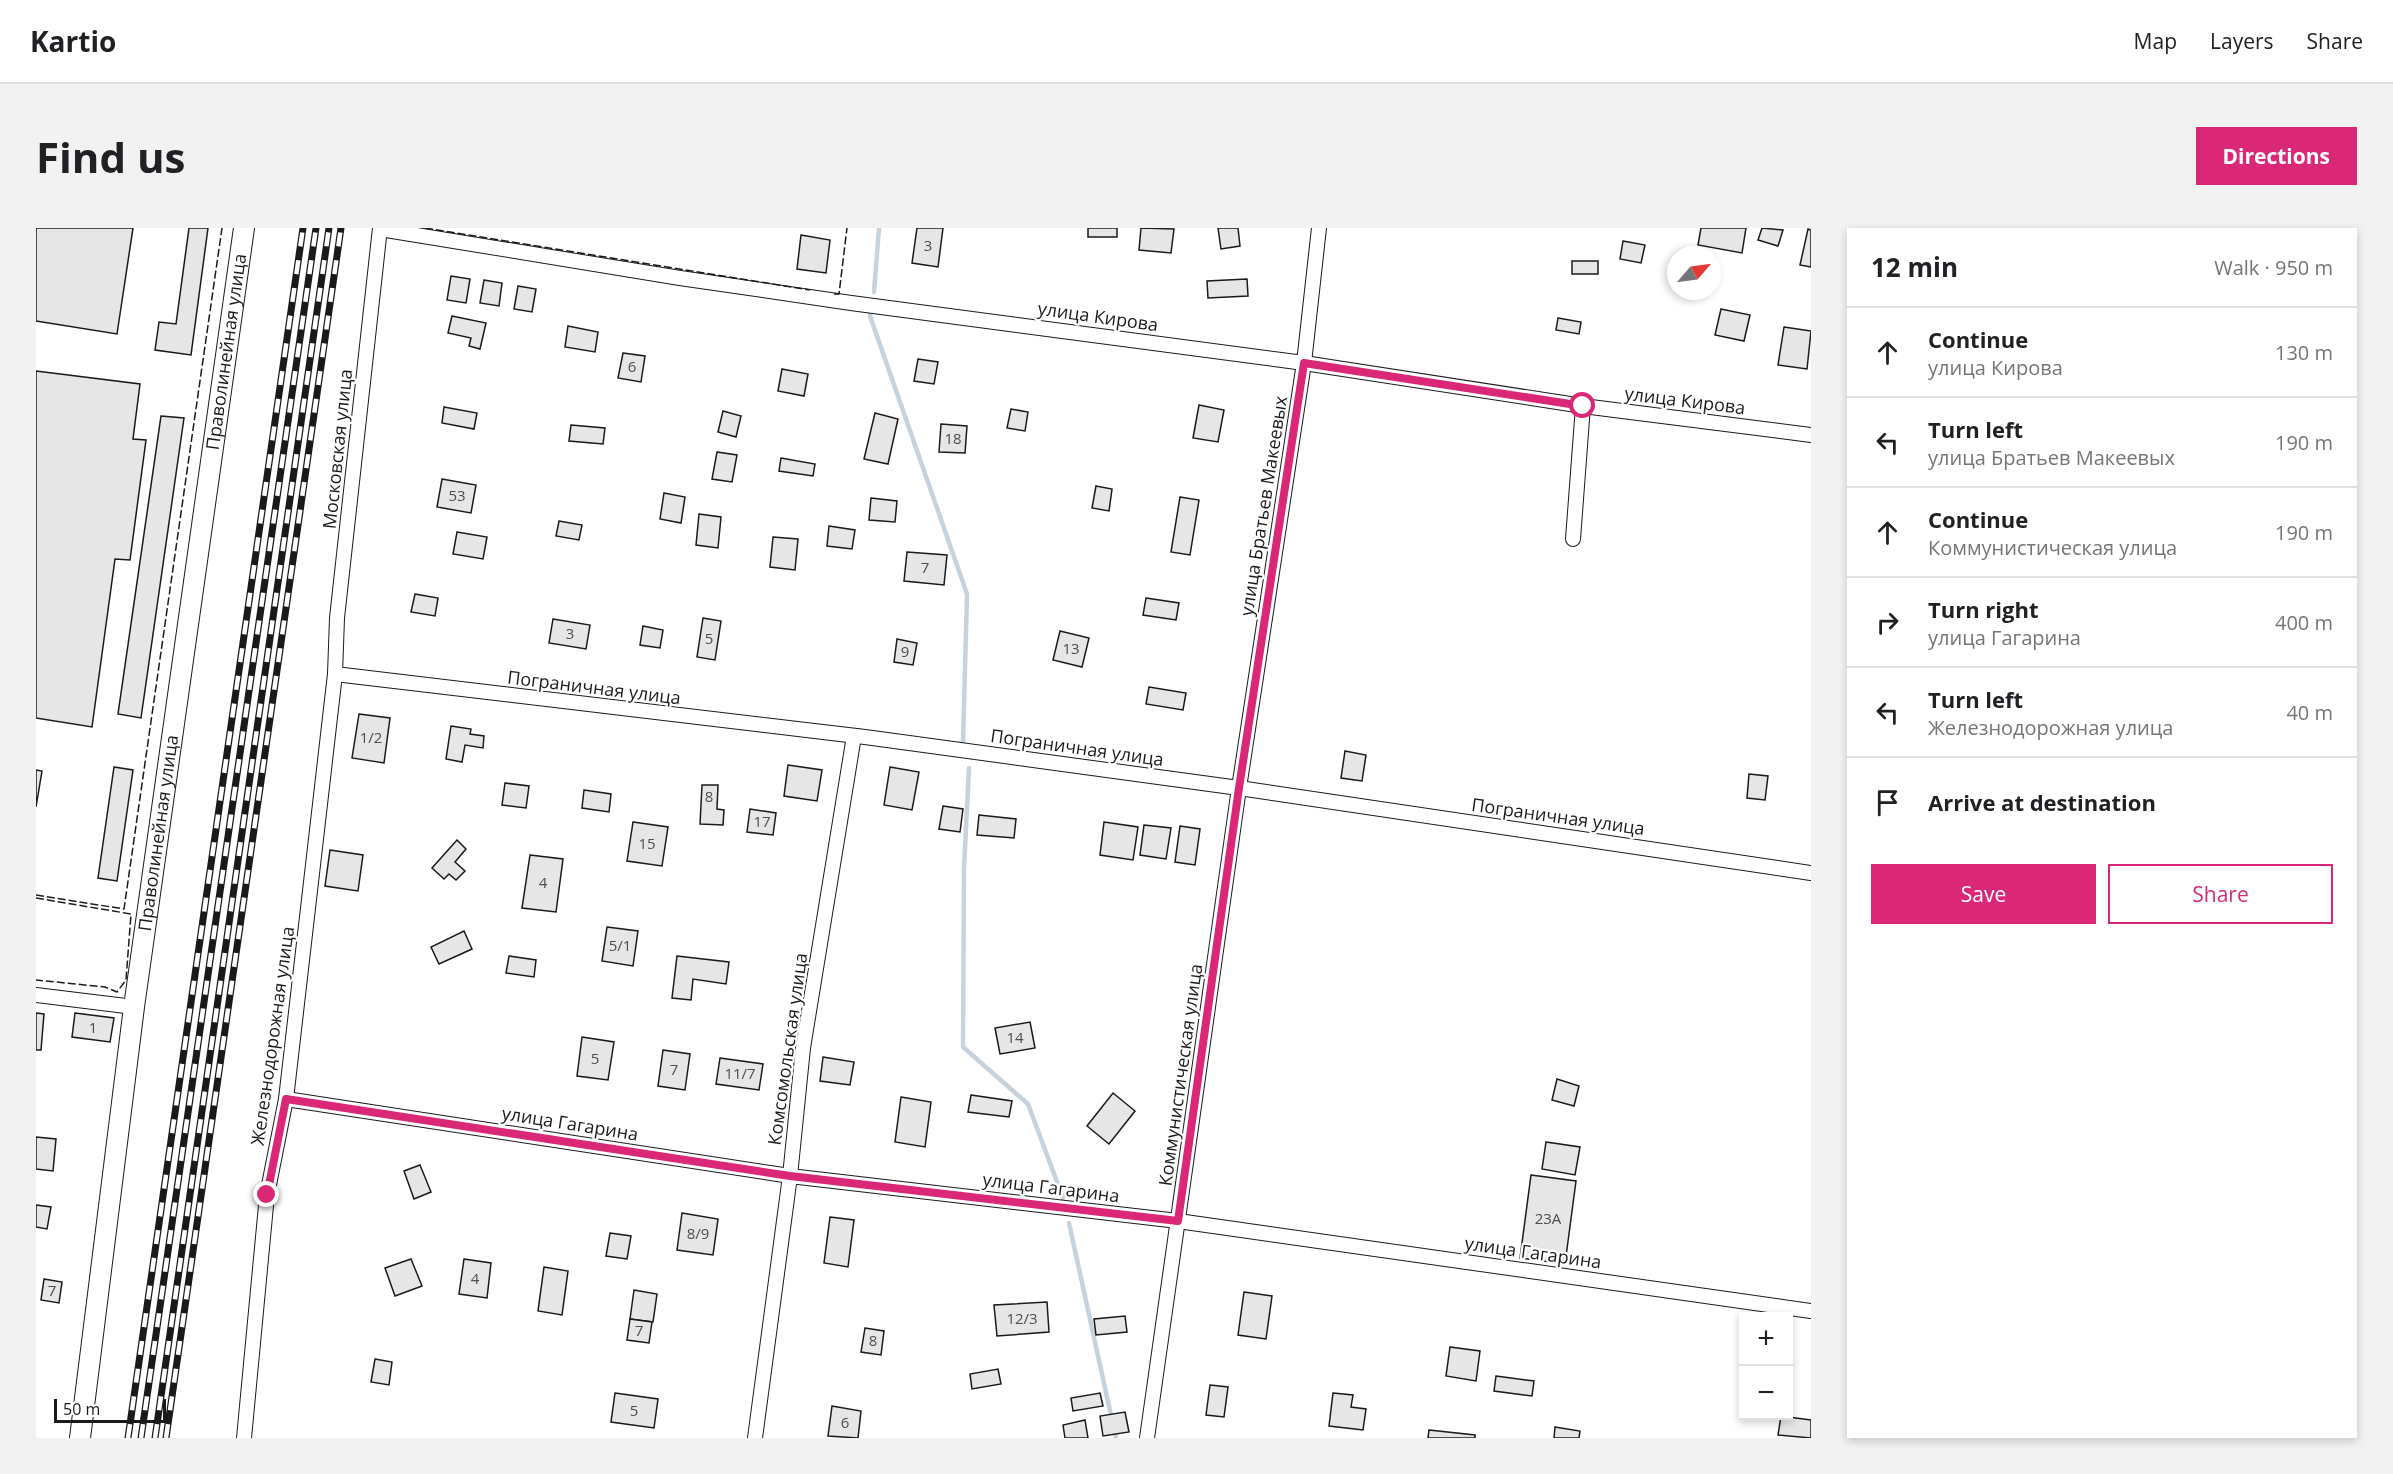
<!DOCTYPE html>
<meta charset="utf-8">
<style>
:root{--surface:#fff;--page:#f2f2f2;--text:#202124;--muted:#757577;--line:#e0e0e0;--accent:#db2777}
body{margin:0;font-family:"Open Sans",sans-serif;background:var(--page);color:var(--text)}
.controls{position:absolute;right:18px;bottom:18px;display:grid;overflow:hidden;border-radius:0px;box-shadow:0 3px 9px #0003}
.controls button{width:54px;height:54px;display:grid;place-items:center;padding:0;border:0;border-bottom:2px solid var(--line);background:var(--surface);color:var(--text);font:30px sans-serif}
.compass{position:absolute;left:1631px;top:18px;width:54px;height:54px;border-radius:50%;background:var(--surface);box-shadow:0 3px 9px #0003;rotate:62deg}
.scale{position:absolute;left:18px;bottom:15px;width:112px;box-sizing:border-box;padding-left:6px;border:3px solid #1a1a1a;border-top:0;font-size:16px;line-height:21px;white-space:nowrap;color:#1a1a1a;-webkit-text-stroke:4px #fff;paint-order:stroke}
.stop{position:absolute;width:18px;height:18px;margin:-14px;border:4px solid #db2777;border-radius:50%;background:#fff}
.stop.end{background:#db2777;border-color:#fff;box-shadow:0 2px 6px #0008}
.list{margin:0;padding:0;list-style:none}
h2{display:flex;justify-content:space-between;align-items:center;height:78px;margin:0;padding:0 24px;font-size:26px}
h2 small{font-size:20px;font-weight:400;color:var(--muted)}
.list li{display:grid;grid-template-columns:39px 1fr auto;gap:18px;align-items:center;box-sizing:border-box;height:90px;padding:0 24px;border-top:2px solid var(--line)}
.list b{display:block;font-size:22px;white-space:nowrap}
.list p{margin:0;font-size:20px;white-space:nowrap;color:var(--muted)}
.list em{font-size:20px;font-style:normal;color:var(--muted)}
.actions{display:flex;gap:12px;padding:18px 24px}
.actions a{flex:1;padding:14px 0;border:2px solid var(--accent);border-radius:0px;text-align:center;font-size:21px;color:var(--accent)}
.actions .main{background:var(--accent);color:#fff}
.icon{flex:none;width:33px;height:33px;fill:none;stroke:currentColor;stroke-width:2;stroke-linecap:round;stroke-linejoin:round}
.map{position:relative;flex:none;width:1775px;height:1210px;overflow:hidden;border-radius:0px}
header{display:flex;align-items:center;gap:36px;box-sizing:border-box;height:84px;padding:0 30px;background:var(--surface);border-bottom:2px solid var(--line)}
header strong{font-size:28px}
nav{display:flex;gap:33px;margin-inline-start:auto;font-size:21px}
.intro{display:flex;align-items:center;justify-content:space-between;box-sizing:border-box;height:144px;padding:0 36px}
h1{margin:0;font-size:42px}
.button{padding:15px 27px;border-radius:0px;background:var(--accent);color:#fff;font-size:21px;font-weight:700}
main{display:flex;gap:36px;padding:0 36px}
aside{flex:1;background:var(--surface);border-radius:0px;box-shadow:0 3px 9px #0003}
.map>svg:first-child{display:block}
</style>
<header>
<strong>Kartio</strong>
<nav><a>Map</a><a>Layers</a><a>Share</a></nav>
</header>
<div class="intro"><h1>Find us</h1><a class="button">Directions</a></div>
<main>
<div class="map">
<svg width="1775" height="1210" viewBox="0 0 1775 1210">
<rect width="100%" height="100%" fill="#fff"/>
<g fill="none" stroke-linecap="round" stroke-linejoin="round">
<!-- stream -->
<g stroke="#c6d2dc" stroke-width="4.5">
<polyline points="838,64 843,0"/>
<polyline points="835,82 834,88 931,366 927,515"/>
<polyline points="933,540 928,640 927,819 992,876 1027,970"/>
<polyline points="1033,995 1076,1192"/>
<polyline points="1078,1200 1080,1210"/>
</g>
</g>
<!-- building -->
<g fill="#e6e6e6" stroke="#1a1a1a" stroke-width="1.5">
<polygon points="0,0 97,0 81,106 0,93"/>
<polygon points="153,0 172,0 155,127 119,122 123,94 140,96"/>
<polygon points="881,0 907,0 902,39 876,35"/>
<rect x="1052" y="0" width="29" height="9"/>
<polygon points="1105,0 1138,1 1135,25 1103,22"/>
<polygon points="1182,0 1202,0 1204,18 1185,21"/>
<polygon points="1665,0 1710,0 1706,25 1662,17"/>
<polygon points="1726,0 1747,2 1742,18 1722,12"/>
<polygon points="1772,1 1775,2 1775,39 1764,37"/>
<polygon points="765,7 794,12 790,45 761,41"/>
<polygon points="1587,13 1609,17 1605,35 1584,31"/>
<rect x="1536" y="33" width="26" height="13"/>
<polygon points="415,48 434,51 430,75 411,72"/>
<polygon points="1211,51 1212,68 1172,70 1171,53"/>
<polygon points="448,52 466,55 463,78 444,75"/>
<polygon points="482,58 500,61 496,84 478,81"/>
<polygon points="1685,81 1714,87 1708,113 1679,107"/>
<polygon points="416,88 450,95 444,121 433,118 435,110 412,105"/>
<polygon points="1522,90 1545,94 1543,106 1520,102"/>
<polygon points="532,98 562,104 559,124 529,119"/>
<polygon points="1748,99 1775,103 1771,141 1742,137"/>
<polygon points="587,125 609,128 605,154 582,150"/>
<polygon points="882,131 902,134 898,156 878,153"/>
<polygon points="746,141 772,146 768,168 742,163"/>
<polygon points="0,143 104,156 97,211 110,212 94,332 79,331 56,499 0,490"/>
<polygon points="1163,177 1188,182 1182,214 1157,210"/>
<polygon points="408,179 441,185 438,201 406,195"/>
<polygon points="975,181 992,184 989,203 971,200"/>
<polygon points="687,183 705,188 700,209 682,204"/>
<polygon points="839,185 862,191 852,236 828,231"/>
<polygon points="125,188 148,190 105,490 82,486"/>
<polygon points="905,196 931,198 929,225 903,224"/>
<polygon points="535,197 569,200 567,216 533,213"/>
<polygon points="681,224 701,227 696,254 676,251"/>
<polygon points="745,230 779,236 777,248 743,243"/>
<polygon points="406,251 440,257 435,285 401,279"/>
<polygon points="1060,258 1076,261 1073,283 1056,280"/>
<polygon points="628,265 649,269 645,295 624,291"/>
<polygon points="1144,269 1163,272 1154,327 1135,324"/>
<polygon points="835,270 861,273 859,294 833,292"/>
<polygon points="663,286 685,289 682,320 660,317"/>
<polygon points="523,293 546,297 543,312 520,308"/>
<polygon points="793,298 819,302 816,321 791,318"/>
<polygon points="421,304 451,309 447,331 417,326"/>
<polygon points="737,309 762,311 759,342 734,339"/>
<polygon points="871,324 911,327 908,357 868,353"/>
<polygon points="379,366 402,370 399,388 375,384"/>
<polygon points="1110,370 1143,375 1140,392 1107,387"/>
<polygon points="667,390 685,393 679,432 661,429"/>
<polygon points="517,391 554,397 550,421 513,415"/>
<polygon points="607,398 627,402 624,420 604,417"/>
<polygon points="1024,403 1053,410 1046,439 1017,432"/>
<polygon points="861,411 881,415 877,437 858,434"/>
<polygon points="1113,459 1150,465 1147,482 1110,476"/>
<polygon points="323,486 354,490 348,535 316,530"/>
<polygon points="415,498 435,501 434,506 448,508 447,520 429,517 426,534 410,531"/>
<polygon points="1309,523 1330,527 1326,553 1305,550"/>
<polygon points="752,537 786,542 781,573 748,568"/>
<polygon points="78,539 97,542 81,653 62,650"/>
<polygon points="854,539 883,544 876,582 848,577"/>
<polygon points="0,542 6,543 0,579"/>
<polygon points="1713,546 1732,548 1729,572 1711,570"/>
<polygon points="469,555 493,558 490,580 466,577"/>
<polygon points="666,557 682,557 681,581 688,582 687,597 664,596"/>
<polygon points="548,562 575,566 573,584 546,580"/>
<polygon points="907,578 927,581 924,604 903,601"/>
<polygon points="714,581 740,585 737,607 711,604"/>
<polygon points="943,587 980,591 978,610 941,607"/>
<polygon points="597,594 632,599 626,638 591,633"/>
<polygon points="1068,594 1102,599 1097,632 1064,627"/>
<polygon points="1108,597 1135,600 1130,631 1104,627"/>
<polygon points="1144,598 1164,601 1159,637 1139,634"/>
<polygon points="421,612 430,621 419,634 429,643 420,652 413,646 408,651 396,640"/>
<polygon points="294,622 327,627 322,663 289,658"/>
<polygon points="494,627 527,631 520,684 486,680"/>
<polygon points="571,699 602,703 597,738 566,733"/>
<polygon points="428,703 436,721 403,736 395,719"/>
<polygon points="473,728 500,732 498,749 470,745"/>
<polygon points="641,728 693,734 690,756 657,751 655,772 636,770"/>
<polygon points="0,785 8,786 5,822 0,822"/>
<polygon points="39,785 78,790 74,814 36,809"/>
<polygon points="994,794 999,820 964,826 959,800"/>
<polygon points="546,809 578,814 572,852 541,848"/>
<polygon points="627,822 654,826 649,862 622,858"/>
<polygon points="787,829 818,834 814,857 784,853"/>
<polygon points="684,830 727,836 723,862 680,856"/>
<polygon points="1521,851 1543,858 1538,878 1516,872"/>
<polygon points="1077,865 1099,883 1073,916 1051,898"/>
<polygon points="935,867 976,873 973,889 932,884"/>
<polygon points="865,869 895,874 889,919 859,914"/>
<polygon points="0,909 20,911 17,943 0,941"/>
<polygon points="1510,914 1544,919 1539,947 1506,941"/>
<polygon points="384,937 395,964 378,971 368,943"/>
<polygon points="1495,947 1540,953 1529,1036 1484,1030"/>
<polygon points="0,977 15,979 11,1001 0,999"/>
<polygon points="646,985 682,991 677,1027 641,1022"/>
<polygon points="794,989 818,992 812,1039 788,1035"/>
<polygon points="574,1005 595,1008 591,1031 570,1028"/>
<polygon points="375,1031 386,1058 359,1068 349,1040"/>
<polygon points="428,1031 455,1035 451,1070 423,1066"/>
<polygon points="508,1039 532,1043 526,1087 502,1083"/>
<polygon points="8,1051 26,1054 23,1075 5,1072"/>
<polygon points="598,1062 621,1066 617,1094 594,1091"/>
<polygon points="1208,1064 1236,1068 1230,1111 1202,1107"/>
<polygon points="1011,1074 1013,1104 961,1108 958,1077"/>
<polygon points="1089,1088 1091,1104 1060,1107 1058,1091"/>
<polygon points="594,1091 616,1094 613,1115 591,1112"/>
<polygon points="829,1100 848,1103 845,1127 825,1124"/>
<polygon points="1414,1119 1444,1123 1440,1153 1410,1148"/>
<polygon points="339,1131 356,1134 353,1157 335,1154"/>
<polygon points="962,1141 965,1156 936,1161 934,1146"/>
<polygon points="1460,1148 1498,1153 1496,1168 1458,1163"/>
<polygon points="1174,1157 1192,1159 1188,1189 1170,1187"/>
<polygon points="579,1165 622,1171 618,1200 575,1194"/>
<polygon points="1064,1165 1067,1178 1037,1183 1035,1170"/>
<polygon points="1297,1165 1317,1167 1315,1179 1330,1181 1327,1202 1293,1198"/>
<polygon points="796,1178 825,1183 822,1210 792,1208"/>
<polygon points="1089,1184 1093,1204 1067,1208 1064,1188"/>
<polygon points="1745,1188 1775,1192 1775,1210 1742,1207"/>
<polygon points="1049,1192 1052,1210 1029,1210 1027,1197"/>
<polygon points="1519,1199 1544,1203 1543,1210 1518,1210"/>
<polygon points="1393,1202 1439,1207 1439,1210 1392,1210"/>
</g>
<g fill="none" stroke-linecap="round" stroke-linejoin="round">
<!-- street casing -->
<g stroke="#1a1a1a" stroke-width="16">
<g id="street">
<polyline points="344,1 644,50 815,75 1268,135 1547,178 1775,207"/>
<polyline points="1537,311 1547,178"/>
<polyline points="299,446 829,509 1203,560 1775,645"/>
<polyline points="0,767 98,779"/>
<polyline points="250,871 754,948 1142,993 1775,1083"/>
<polyline points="208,1210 231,967 250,871 299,446 301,390 344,0"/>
<polyline points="719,1210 754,948 767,820 818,508"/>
<polyline points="1111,1210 1203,560 1268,135 1283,0"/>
</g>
</g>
<!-- secondary casing -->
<g stroke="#1a1a1a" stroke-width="22">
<g id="secondary">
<path id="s1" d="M44,1210L98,779L208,0"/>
</g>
</g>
<!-- street -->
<use href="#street" stroke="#fff" stroke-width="14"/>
<!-- secondary -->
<use href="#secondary" stroke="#fff" stroke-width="20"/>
<!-- rail casing -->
<g stroke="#1a1a1a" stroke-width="7">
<g id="rail">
<polyline points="92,1210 267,0"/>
<polyline points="105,1210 280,0"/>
<polyline points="119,1210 293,0"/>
<polyline points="130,1210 305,0"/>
</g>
</g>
<!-- rail -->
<use href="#rail" stroke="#fff" stroke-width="4.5" stroke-dasharray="14" stroke-linecap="butt"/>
<!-- fence -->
<g stroke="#1a1a1a" stroke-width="1.5" stroke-dasharray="8 3" stroke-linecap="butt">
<polyline points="389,0 774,62"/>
<polyline points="798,66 803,66 811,0"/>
<polyline points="0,667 88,681 186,0"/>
<polyline points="0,670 95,686 90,752 81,764 69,759 0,752"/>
</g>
</g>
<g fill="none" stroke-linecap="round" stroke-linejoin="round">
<!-- route -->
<polyline stroke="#db2777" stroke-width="8" points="231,967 250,871 754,948 1142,993 1203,560 1268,135 1547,178"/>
</g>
<g text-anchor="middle" stroke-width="4.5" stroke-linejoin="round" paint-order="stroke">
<!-- number labels -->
<g font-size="15" fill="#4d4d4d">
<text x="892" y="23">3</text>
<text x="596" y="144">6</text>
<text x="917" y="216">18</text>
<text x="421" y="273">53</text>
<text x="889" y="345">7</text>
<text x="534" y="411">3</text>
<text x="673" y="416">5</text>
<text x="1035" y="426">13</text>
<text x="869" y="429">9</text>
<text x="335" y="515">1/2</text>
<text x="673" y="574">8</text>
<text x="726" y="599">17</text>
<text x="611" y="621">15</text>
<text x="507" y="660">4</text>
<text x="584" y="723">5/1</text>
<text x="57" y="805">1</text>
<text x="979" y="815">14</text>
<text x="559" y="836">5</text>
<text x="638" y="847">7</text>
<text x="704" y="851">11/7</text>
<text x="1512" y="996">23А</text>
<text x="662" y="1011">8/9</text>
<text x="439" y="1056">4</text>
<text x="16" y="1068">7</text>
<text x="986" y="1096">12/3</text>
<text x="603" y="1108">7</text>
<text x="837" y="1118">8</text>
<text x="598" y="1188">5</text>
<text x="809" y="1200">6</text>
</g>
<!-- street labels -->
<g font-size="18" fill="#1a1a1a" stroke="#fff">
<text transform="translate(1062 89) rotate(8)" y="6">улица Кирова</text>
<text dy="6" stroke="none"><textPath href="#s1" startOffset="1096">Праволинейная улица</textPath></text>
<text transform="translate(1649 173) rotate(7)" y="6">улица Кирова</text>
<text transform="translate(302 221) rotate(-84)" y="6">Московская улица</text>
<text transform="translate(1228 278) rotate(-81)" y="6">улица Братьев Макеевых</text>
<text transform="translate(558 460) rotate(7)" y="6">Пограничная улица</text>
<text transform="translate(1041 520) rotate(8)" y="6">Пограничная улица</text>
<text transform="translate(1522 589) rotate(8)" y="6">Пограничная улица</text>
<text dy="6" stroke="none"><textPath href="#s1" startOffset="610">Праволинейная улица</textPath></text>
<text transform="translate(237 808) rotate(-82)" y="6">Железнодорожная улица</text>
<text transform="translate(752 821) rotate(-82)" y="6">Комсомольская улица</text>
<text transform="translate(1145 847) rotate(-82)" y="6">Коммунистическая улица</text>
<text transform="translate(534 896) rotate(9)" y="6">улица Гагарина</text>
<text transform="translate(1015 960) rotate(7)" y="6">улица Гагарина</text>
<text transform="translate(1497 1025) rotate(8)" y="6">улица Гагарина</text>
</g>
</g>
</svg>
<div class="controls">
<button>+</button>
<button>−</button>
</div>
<svg class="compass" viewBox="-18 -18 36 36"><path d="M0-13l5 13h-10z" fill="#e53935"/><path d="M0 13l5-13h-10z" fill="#757577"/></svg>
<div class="scale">50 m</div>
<div class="stop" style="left:1547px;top:178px"></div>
<div class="stop end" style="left:231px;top:967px"></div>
</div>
<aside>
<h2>12 min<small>Walk · 950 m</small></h2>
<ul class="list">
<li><svg class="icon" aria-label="ahead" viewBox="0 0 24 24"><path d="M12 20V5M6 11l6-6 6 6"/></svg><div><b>Continue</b><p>улица Кирова</p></div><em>130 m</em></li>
<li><svg class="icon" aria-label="left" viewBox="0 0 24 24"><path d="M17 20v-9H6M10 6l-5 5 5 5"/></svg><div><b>Turn left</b><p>улица Братьев Макеевых</p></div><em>190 m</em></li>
<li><svg class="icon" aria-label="ahead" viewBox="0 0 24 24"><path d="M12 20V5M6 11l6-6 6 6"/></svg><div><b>Continue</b><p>Коммунистическая улица</p></div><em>190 m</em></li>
<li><svg class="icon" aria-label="right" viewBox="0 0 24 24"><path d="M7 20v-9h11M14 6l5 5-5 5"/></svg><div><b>Turn right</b><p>улица Гагарина</p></div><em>400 m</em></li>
<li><svg class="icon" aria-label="left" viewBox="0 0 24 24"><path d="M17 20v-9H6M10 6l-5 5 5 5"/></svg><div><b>Turn left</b><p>Железнодорожная улица</p></div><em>40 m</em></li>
<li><svg class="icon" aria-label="arrive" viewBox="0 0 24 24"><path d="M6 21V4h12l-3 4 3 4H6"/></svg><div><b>Arrive at destination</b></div></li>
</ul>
<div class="actions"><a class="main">Save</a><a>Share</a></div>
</aside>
</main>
